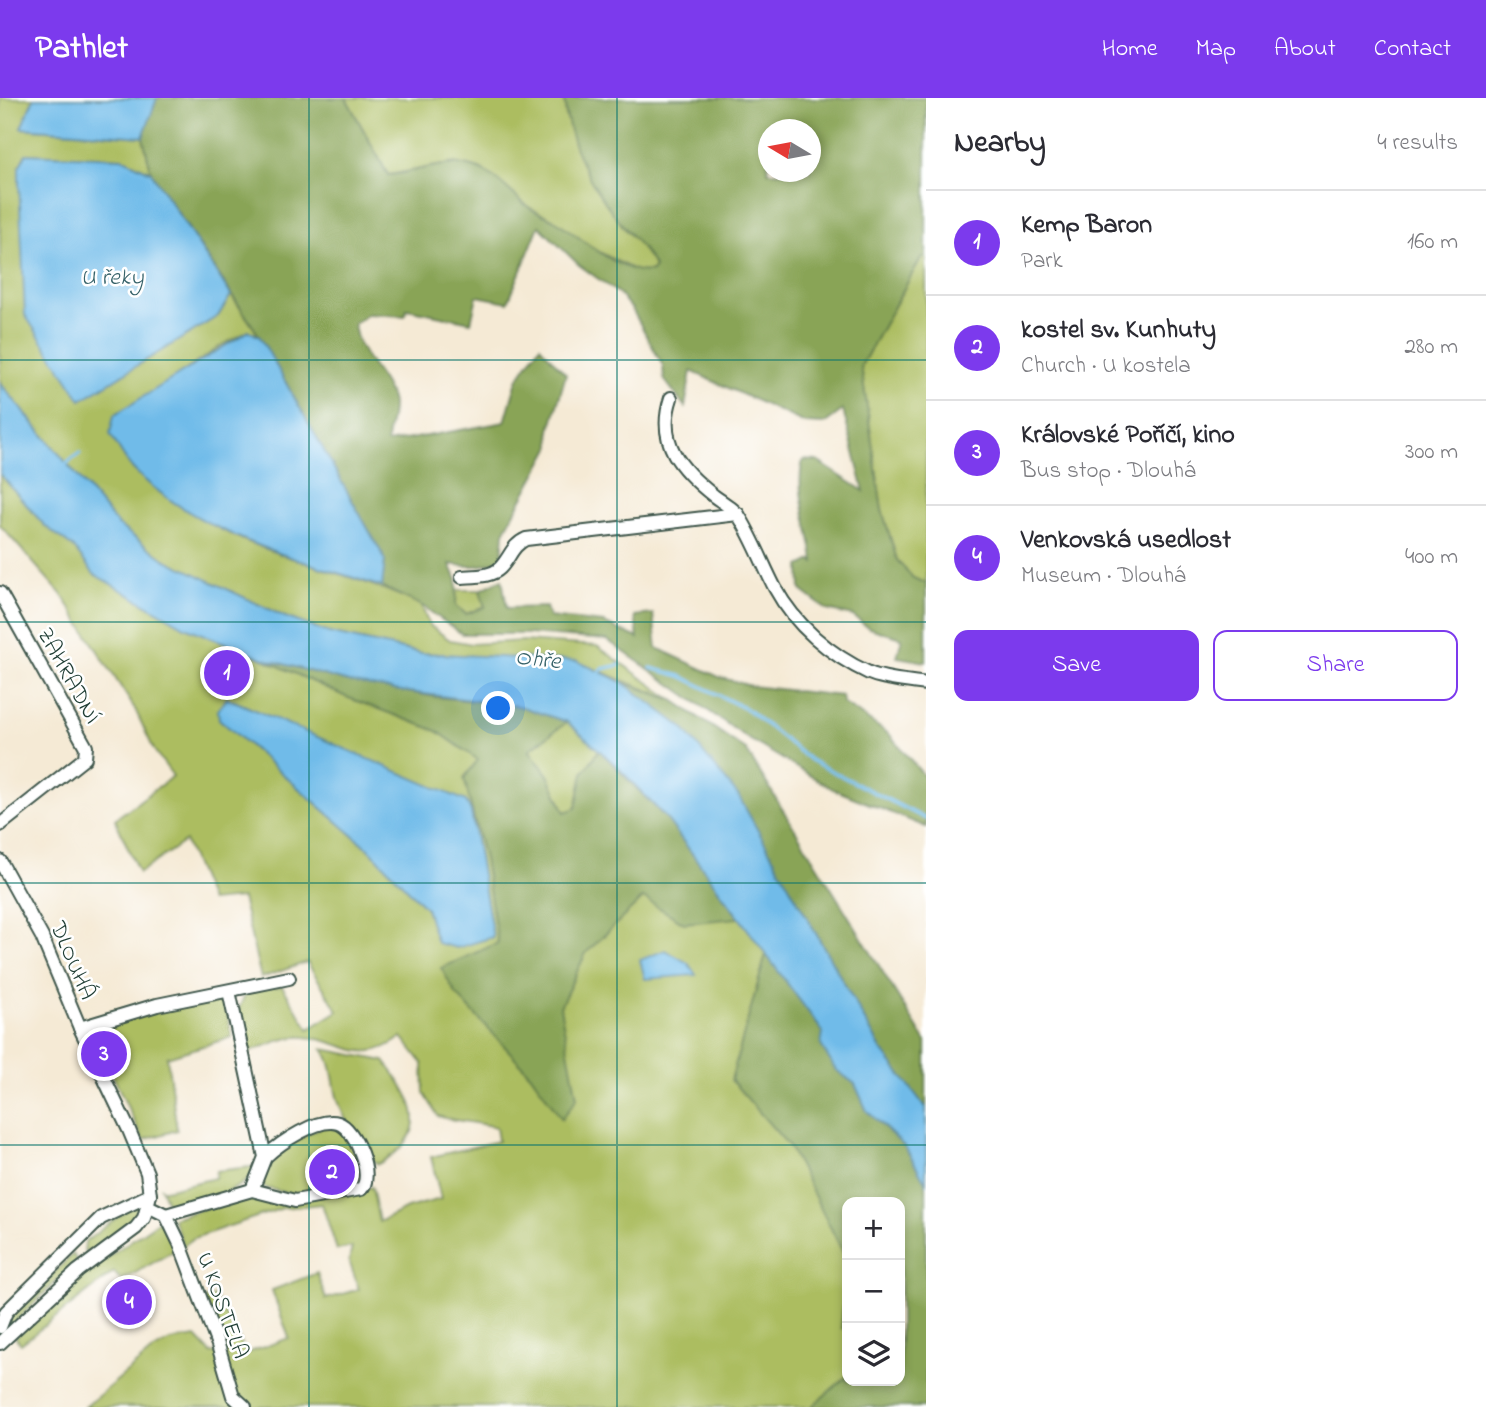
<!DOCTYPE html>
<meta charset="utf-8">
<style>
:root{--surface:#fff;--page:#f7f7f7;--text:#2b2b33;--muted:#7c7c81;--line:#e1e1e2;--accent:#7c3aed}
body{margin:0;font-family:"Indie Flower",sans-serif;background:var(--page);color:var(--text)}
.controls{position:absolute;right:21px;bottom:21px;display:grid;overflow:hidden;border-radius:14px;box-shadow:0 4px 10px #0003}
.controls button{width:63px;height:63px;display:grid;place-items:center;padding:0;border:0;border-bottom:2px solid var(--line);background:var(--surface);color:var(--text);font:35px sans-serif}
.compass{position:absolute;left:758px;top:21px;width:63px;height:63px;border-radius:50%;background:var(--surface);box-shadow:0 4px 10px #0003;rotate:280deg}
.you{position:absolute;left:499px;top:611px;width:24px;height:24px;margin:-18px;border:5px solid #fff;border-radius:50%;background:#1a73e8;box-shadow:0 0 0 10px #1a73e833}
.badge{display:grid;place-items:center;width:46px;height:46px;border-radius:50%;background:var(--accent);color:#fff;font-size:23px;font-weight:700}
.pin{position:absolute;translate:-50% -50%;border:4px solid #fff;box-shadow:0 2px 7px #0006}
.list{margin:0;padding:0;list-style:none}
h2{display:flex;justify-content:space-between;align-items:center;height:91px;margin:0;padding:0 28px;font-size:30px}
h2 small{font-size:23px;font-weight:400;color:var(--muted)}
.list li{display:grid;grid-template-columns:46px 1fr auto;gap:21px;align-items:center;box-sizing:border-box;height:105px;padding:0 28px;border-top:2px solid var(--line)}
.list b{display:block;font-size:26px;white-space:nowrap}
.list p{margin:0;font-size:23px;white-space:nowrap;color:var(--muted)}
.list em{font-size:23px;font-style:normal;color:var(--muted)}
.actions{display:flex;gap:14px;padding:21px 28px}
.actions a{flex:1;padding:16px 0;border:2px solid var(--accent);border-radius:14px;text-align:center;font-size:24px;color:var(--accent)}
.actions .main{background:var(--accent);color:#fff}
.icon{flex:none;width:38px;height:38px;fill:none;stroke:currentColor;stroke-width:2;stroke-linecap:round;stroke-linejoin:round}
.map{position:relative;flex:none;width:926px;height:1309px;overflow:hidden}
header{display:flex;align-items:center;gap:42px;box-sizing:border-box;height:98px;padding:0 35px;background:var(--accent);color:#fff}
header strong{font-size:33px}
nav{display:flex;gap:38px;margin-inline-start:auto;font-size:24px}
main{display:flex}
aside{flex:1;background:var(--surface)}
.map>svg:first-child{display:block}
</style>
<header>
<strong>Pathlet</strong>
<nav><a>Home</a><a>Map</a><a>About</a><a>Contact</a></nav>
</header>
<main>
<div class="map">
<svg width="926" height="1309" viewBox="0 0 926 1309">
<rect width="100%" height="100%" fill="#fff"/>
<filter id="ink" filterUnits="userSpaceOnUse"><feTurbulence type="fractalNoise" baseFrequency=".0143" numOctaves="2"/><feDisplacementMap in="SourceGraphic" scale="14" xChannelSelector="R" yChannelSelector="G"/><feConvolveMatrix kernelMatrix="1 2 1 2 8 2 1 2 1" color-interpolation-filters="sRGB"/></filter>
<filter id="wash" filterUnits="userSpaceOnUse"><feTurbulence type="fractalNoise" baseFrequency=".00686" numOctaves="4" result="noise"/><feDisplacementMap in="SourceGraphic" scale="28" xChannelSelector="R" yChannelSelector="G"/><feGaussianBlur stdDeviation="1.57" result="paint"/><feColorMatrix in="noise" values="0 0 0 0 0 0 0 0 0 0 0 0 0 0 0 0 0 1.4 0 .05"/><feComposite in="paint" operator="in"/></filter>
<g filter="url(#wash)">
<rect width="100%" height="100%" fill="#f5ead5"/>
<!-- green -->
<g fill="#acbd61" stroke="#667d4a" stroke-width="2" fill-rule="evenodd">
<path d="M0,0H34L21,30L143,39L151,74L122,60L26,56L19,69L81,302L218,218L231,197L260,239L249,233L222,247L173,281L133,371C159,392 186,413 216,429C281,463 355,476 421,507L429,527L450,542L472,546L523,543L597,548L673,602L577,564L421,555L329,535L285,519L164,461L118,427L0,285Z"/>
<path d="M346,0H564L566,19C582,50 604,104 624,130C634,142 656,156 653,173L638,174L588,148L556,123L530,110L480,71L455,65L388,77Z"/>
<polygon points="926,158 926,485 913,480 897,462 882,412 861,268 921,160"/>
<path d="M0,376L44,427L74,450L94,476L185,529L262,560L349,584L400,593L519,608L567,624L615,666L666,720L793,890L926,1085V1309H85L152,1253L170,1243L196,1239L211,1255L226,1257L205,1201L215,1198L247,1255L289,1240L272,1192L317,1175L326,1201L359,1191L349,1163L352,1149L337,1152L322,1106L283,1110L194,1140L183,1148L173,1120L252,1096L289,1104L372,1089L379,1124L407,1110L441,1101L431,1059L498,1043L496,1029C475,1024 458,1024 438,1018L424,995L423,966L402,939C361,970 346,942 305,939C286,937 264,949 247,955L238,912L247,893L282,888L309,931L338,913L307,864L261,880L242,800L210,803L185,743L139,775L115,721L173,678L154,652L135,611L62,497L0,427ZM227,600L466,704L471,714L493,839L437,845L426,810L371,753L219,621ZM847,1104H900V1283H847Z"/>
<polygon points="457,492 480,492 485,509 466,516 455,508"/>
<polygon points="224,899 232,939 167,959 177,1032 143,1042 91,931 160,911"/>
<path d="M323,951L384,963C416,1003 434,1036 378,1066C362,1057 342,1017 337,999C333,983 333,965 323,951Z"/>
<path d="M325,1027L344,1031L361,1070L353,1085C322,1100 291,1098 259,1088C277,1046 287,1047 325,1027Z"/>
<path d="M259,1068C243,1096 207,1099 177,1108L169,1109L161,1090L165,1092L215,1080L216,1073Z"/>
<path d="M140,1108C131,1130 110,1142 91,1154L84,1153L85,1144L128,1111Z"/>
<polygon points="159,1123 164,1123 177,1151 121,1183 114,1174 21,1246 15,1239 72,1184"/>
<polygon points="73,1156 77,1163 6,1233 4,1232 13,1214"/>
</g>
<!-- forest -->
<g fill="#89a457" stroke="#547046" stroke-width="2" fill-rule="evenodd">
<path d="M157,0H346L388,77C419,74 450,58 481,72C498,79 513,97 527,108C536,115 547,117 556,123C579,137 623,180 653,173L654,168C646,153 636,143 625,130C593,93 568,49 564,0H926V158L921,160L861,268L882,412L897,462L913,480L926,485V564L897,559L902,540L869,530L853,518L827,512L801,492L800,468L812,462L814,464C811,430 794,395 803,362L817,363L864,393L843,312L824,326L805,325L691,273L685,309L664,281L663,268L632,211L618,195L579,167L539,128L508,204L477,198L471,224L407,211L405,218L368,216L354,226C358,262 388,278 392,306C393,318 387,333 387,345L505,324L517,282L540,248L566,276L550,332L551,348L504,434L502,461C482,470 470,469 450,466L457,482L456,508L466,516L485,509L480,492L502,481L507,510L546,509L549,519L604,525L638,540L635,518L653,516L657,550L719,579L751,588L842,598L843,605L889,636L926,680V729L833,691L747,640L607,542L527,536H462L421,507L382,489L385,461L260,239L151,74L143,39ZM768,32H810V74H768Z"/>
<polygon points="261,560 349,584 436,599 519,608 567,624 529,652 548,677 565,714 576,710 583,675 599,652 666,720 739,820 684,825 643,800 586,855 560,909 577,1000 562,1021 531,977 456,896 441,870 498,845 484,761 464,680 478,662 437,633 346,599"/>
<polygon points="622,584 673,602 746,652 926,944 926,1010 881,951 797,802 682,629"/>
<polygon points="766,856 823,934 835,971 855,986 867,1013 905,1049 926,1085 926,1309 811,1309 847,1278 847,1283 900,1283 900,1104 847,1104 847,1231 841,1230 847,1162 789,1048 731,982"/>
</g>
<!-- water -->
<g fill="#70bbe9" stroke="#487c8e" stroke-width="2">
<polygon points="34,0 157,0 143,39 21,30"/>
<polygon points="26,56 122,60 151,74 231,197 218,218 81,302 25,217 19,85 19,69"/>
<path d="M249,233L260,239L385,461L382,489C298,461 199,437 134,372C124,362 117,347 110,336L114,317Z"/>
<polygon points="0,285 118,427 164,461 285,519 329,535 421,555 577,563 622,584 682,629 738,697 881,951 926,1010 926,1085 905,1049 867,1013 855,986 835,971 821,947 823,934 666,720 615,666 567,624 519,608 400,593 349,584 262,560 185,529 94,476 74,450 44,427 0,376"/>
<polygon points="227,600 466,703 471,714 493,839 457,850 437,845 426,810 371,753 219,621 218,612"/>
<polygon points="665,852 688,865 696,877 645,881 640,862"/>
</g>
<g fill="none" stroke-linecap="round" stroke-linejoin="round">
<!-- stream -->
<g stroke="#70bbe9" stroke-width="3.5">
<polyline points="62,369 80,355"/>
<polyline points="651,570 681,578 748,612 810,662 926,721"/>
<polyline points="597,576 602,571 620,567"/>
</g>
</g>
</g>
<g filter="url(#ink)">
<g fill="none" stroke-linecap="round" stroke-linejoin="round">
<!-- minor casing -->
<g stroke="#3f574c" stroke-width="16">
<g id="minor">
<path d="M671,300C656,345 681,372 714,398C722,404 733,410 739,418C753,440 763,467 775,490C795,527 830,557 869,575C885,582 908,583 926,586"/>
<path d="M462,479C475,478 491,479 500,470C510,460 512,447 526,441L738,416"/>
<polyline points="0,495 86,649 85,660 0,727"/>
<polyline points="0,763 42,839 80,930 129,1032 147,1075 150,1097 144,1120 136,1130 78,1173 0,1245"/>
<polyline points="229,893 265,1059 252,1092"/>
<polyline points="80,930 157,907 289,880"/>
<polyline points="148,1108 166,1117 180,1146 218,1247 233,1298 245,1309"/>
<path d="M166,1117L252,1092L295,1103L361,1091C375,1079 355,1030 338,1025C318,1019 280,1045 265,1059"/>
<polyline points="0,1229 6,1214 101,1120 150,1097"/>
</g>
</g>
<!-- minor -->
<use href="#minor" stroke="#fff" stroke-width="12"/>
</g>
</g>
<!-- grid -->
<path fill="none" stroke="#0f766e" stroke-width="2" stroke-opacity="0.55" d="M309,0V1309M617,0V1309M0,262H926M0,524H926M0,785H926M0,1047H926"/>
<g text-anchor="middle" stroke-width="5" stroke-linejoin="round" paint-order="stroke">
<!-- street labels -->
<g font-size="23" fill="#1f3d34" stroke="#fff">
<text transform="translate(70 577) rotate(61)" y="8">ZAHRADNÍ</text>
<text transform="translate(74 862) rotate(67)" y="8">DLOUHÁ</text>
<text transform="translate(224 1207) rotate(70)" y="8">U KOSTELA</text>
</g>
<!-- water labels -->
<g font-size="24" font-style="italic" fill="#37636a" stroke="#fff">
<text x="112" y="186">U řeky</text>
<text transform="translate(538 560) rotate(6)" y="8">Ohře</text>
</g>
</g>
</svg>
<div class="controls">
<button>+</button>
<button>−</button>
<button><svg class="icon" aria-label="layers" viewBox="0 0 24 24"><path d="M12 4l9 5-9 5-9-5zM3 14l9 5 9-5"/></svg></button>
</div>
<svg class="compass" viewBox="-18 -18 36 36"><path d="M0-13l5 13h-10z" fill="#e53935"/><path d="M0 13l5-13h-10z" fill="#7c7c81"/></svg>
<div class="you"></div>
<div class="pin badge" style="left:227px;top:575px">1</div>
<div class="pin badge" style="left:332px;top:1074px">2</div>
<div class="pin badge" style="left:104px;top:956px">3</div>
<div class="pin badge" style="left:129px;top:1204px">4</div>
</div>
<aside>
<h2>Nearby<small>4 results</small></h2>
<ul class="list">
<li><span class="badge">1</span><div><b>Kemp Baron</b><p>Park</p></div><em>160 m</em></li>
<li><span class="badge">2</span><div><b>kostel sv. Kunhuty</b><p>Church · U kostela</p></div><em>280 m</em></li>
<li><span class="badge">3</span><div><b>Královské Poříčí, kino</b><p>Bus stop · Dlouhá</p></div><em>300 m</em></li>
<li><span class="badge">4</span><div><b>Venkovská usedlost</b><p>Museum · Dlouhá</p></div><em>400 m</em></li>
</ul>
<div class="actions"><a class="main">Save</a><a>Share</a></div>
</aside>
</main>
